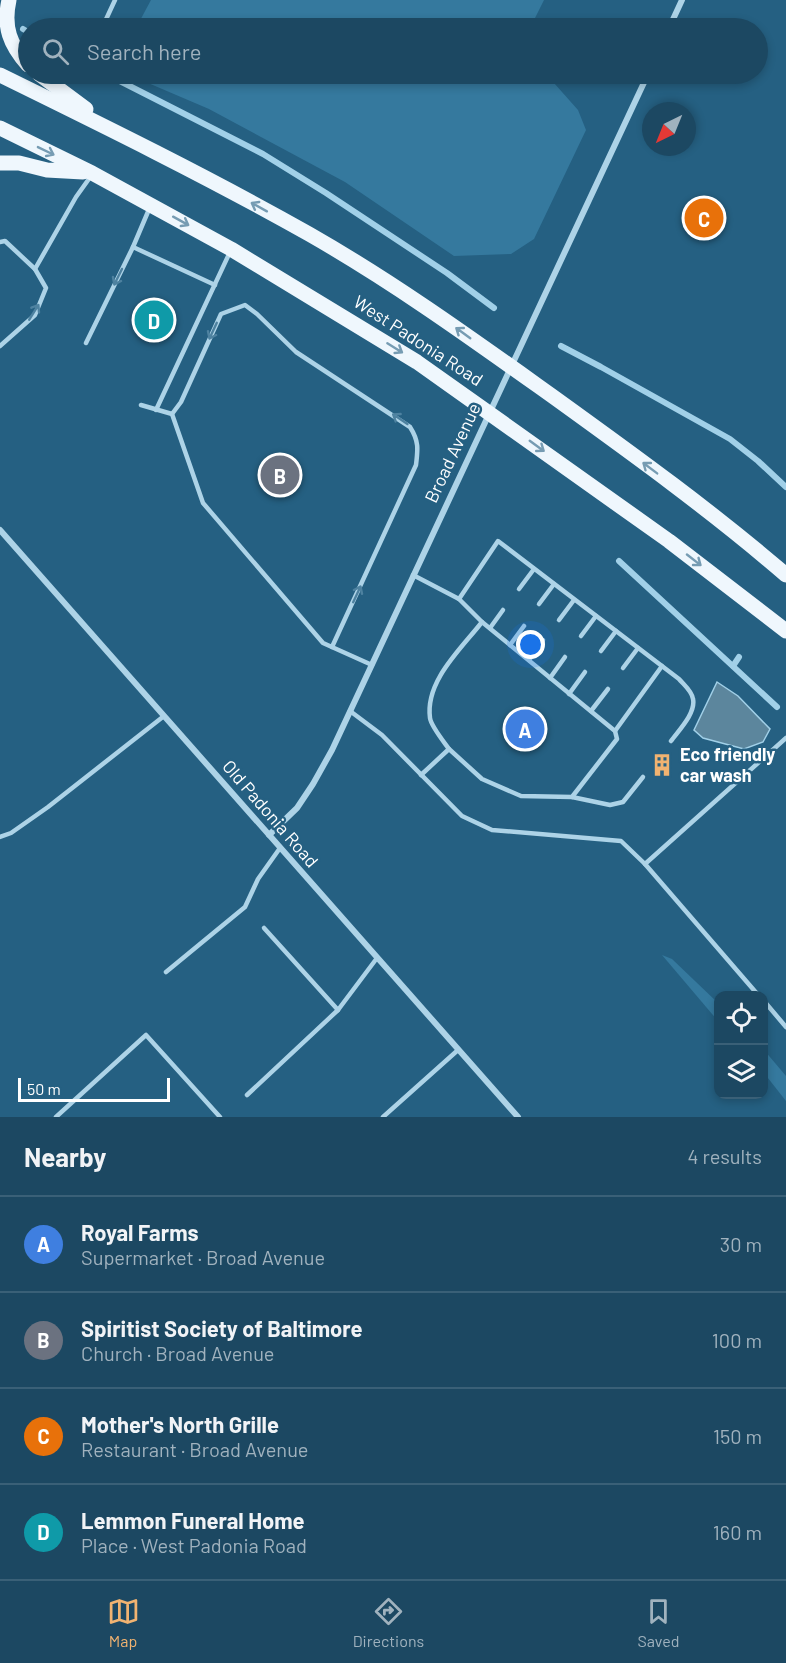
<!DOCTYPE html>
<meta charset="utf-8">
<style>
:root{--surface:#1c4862;--page:#254f68;--text:#f1f3f6;--muted:#a0b2be;--line:#3a6077;--accent:#f1b371}
body{margin:0;font-family:Barlow,sans-serif;background:var(--page);color:var(--text)}
.controls{position:absolute;right:18px;bottom:18px;display:grid;overflow:hidden;border-radius:12px;box-shadow:0 3px 9px #0003}
.controls button{width:54px;height:54px;display:grid;place-items:center;padding:0;border:0;border-bottom:2px solid var(--line);background:var(--surface);color:var(--text);font:30px sans-serif}
.compass{position:absolute;left:642px;top:102px;width:54px;height:54px;border-radius:50%;background:var(--surface);box-shadow:0 3px 9px #0003;rotate:223deg}
.scale{position:absolute;left:18px;bottom:15px;width:152px;box-sizing:border-box;padding-left:6px;border:3px solid #fff;border-top:0;font-size:16px;line-height:21px;white-space:nowrap;color:#fff;-webkit-text-stroke:4px #256082;paint-order:stroke}
.you{position:absolute;left:531px;top:645px;width:21px;height:21px;margin:-15px;border:4px solid #fff;border-radius:50%;background:#1a73e8;box-shadow:0 0 0 9px #1a73e833}
.badge{display:grid;place-items:center;width:39px;height:39px;border-radius:50%;background:var(--accent);color:#fff;font-size:20px;font-weight:700}
.pin{position:absolute;translate:-50% -50%;border:3px solid #fff;box-shadow:0 2px 6px #0006}
.list{margin:0;padding:0;list-style:none}
h2{display:flex;justify-content:space-between;align-items:center;height:78px;margin:0;padding:0 24px;font-size:26px}
h2 small{font-size:20px;font-weight:400;color:var(--muted)}
.list li{display:grid;grid-template-columns:39px 1fr auto;gap:18px;align-items:center;box-sizing:border-box;height:96px;padding:0 24px;border-top:2px solid var(--line)}
.list b{display:block;font-size:22px;white-space:nowrap}
.list p{margin:0;font-size:20px;white-space:nowrap;color:var(--muted)}
.list em{font-size:20px;font-style:normal;color:var(--muted)}
.icon{flex:none;width:33px;height:33px;fill:none;stroke:currentColor;stroke-width:2;stroke-linecap:round;stroke-linejoin:round}
.map{position:relative;flex:none;width:786px;height:1117px;overflow:hidden}
.search{position:absolute;background:var(--surface);box-shadow:0 3px 9px #0003;left:18px;right:18px;top:18px;height:66px;display:flex;align-items:center;gap:15px;box-sizing:border-box;padding:0 21px;border-radius:33px;color:var(--muted);font-size:22px}
.sheet{height:462px;background:var(--surface)}
nav{display:flex;justify-content:space-around;align-items:center;box-sizing:border-box;height:84px;border-top:2px solid var(--line);background:var(--surface);font-size:16px;color:var(--muted)}
nav a{display:grid;justify-items:center;gap:3px}
nav .on{color:var(--accent)}
.map>svg:first-child{display:block}
</style>
<div class="map">
<svg width="786" height="1117" viewBox="0 0 786 1117">
<rect width="100%" height="100%" fill="#256082"/>
<!-- green -->
<g fill="#35799e">
<polygon points="151,0 544,0 530,28 136,28"/>
<polygon points="127,74 546,74 578,110 586,130 534,239 511,254 454,256 345,182 209,109"/>
<polygon points="662,955 672,959 718,1003 718,1021"/>
<polygon points="764,1050 786,1076 786,1101 764,1073"/>
</g>
<!-- water -->
<polygon fill="#5c869d" stroke="#a1d0e8" stroke-width="1.5" points="717,682 738,696 770,729 763,742 744,749 703,738 694,730"/>
<g fill="none" stroke-linecap="round" stroke-linejoin="round">
<!-- stream -->
<g stroke="#a1d0e8" stroke-width="6">
<polyline points="23,29 28,32"/>
<polyline points="106,74 263,154 326,193 447,273 494,308"/>
<polyline points="561,346 601,367 730,439 758,461 786,487"/>
<polyline points="619,561 777,707"/>
<polyline points="733,666 739,657"/>
</g>
<!-- lane -->
<g stroke="#add3e7" stroke-width="4.5">
<polyline points="102,28 115,0"/>
<polyline points="0,242 5,241 35,269 46,288 35,315 0,346"/>
<polyline points="133,247 215,285"/>
<polyline points="35,269 76,197 91,176"/>
<polyline points="86,343 133,247 150,207"/>
<polyline points="141,405 172,414 203,503 323,643 372,665"/>
<polyline points="156,410 230,252"/>
<path d="M172,414L181,402L221,314L245,305L257,314L296,352L410,427C419,441 418,449 416,465L332,647"/>
<polyline points="413,575 459,599 482,622 615,731 617,739 572,797 521,796 482,779 449,749 421,775"/>
<polyline points="519,589 534,569"/>
<path d="M459,599L498,541L679,679C684,685 692,691 693,699C696,713 679,730 671,741"/>
<polyline points="539,604 554,584"/>
<polyline points="559,620 574,600"/>
<polyline points="490,628 503,610"/>
<polyline points="581,636 596,616"/>
<polyline points="510,645 524,626"/>
<polyline points="601,651 616,631"/>
<polyline points="529,660 543,640"/>
<polyline points="623,668 638,648"/>
<polyline points="550,678 565,657"/>
<polyline points="569,694 585,672"/>
<polyline points="350,711 382,735 462,816 492,830 621,841 645,864 759,996"/>
<polyline points="591,711 608,689"/>
<polyline points="615,731 662,666"/>
<path d="M449,749C444,742 431,726 430,718C425,681 461,649 482,622"/>
<polyline points="572,797 610,805 623,802 643,777"/>
<polyline points="0,837 11,833 48,807 164,716"/>
<polyline points="645,864 786,738"/>
<polyline points="264,928 338,1010"/>
<polyline points="166,972 245,907 258,879 280,848"/>
<polyline points="764,1001 786,1027"/>
<polyline points="247,1095 338,1010 377,958"/>
<polyline points="56,1117 146,1035 220,1117"/>
<polyline points="383,1117 458,1050"/>
</g>
<!-- street -->
<g stroke="#add3e7" stroke-width="6">
<polyline points="669,28 682,0"/>
<polyline points="0,530 518,1117"/>
<polyline points="269,835 297,808 313,784 332,750 648,74"/>
</g>
<!-- primary -->
<g stroke="#eff7fd" stroke-width="15">
<path d="M9,0C3,27 10,45 28,65"/>
<polyline points="39,74 86,109"/>
<path d="M0,75C104,126 208,177 309,234C395,283 475,341 555,398C634,455 713,512 786,575"/>
<polyline points="0,128 92,173 231,249 417,362 669,541 786,631"/>
<polyline points="0,163 19,163 47,170 83,172"/>
</g>
</g>
<!-- one-way arrows -->
<defs><path id="oneway-shaft" d="M-6 0H5M1.5-3L5.5 0L1.5 3" fill="none" stroke-width="1.6" stroke-linecap="round" stroke-linejoin="round" transform="scale(1.5)"/></defs>
<g stroke="#769cb3">
<use href="#oneway-shaft" transform="translate(46 151) rotate(26)"/>
<use href="#oneway-shaft" transform="translate(259 207) rotate(-151)"/>
<use href="#oneway-shaft" transform="translate(181 221) rotate(29)"/>
<use href="#oneway-shaft" transform="translate(463 333) rotate(-144)"/>
<use href="#oneway-shaft" transform="translate(395 348) rotate(32)"/>
<use href="#oneway-shaft" transform="translate(537 446) rotate(36)"/>
<use href="#oneway-shaft" transform="translate(650 468) rotate(-143)"/>
<use href="#oneway-shaft" transform="translate(694 560) rotate(38)"/>
</g>
<g stroke="#4e82a0">
<use href="#oneway-shaft" transform="translate(118 277) rotate(116)"/>
<use href="#oneway-shaft" transform="translate(34 312) rotate(-58)"/>
<use href="#oneway-shaft" transform="translate(213 331) rotate(115)"/>
<use href="#oneway-shaft" transform="translate(400 419) rotate(-146)"/>
<use href="#oneway-shaft" transform="translate(357 594) rotate(-65)"/>
</g>
<!-- icons -->
<defs>
<g id="building-bare" transform="scale(1.8)"><path d="M-4-6H4V6H1V3H-1V6H-4ZM-2.5-4.3h1.7v1.8h-1.7ZM.8-4.3h1.7v1.8H.8ZM-2.5-1h1.7V.8h-1.7ZM.8-1h1.7V.8H.8Z" fill="#f1b371" stroke="#256082" stroke-width="2.5" paint-order="stroke"/></g>
</defs>
<g fill-rule="evenodd">
<use href="#building-bare" x="662" y="765"/>
</g>
<g text-anchor="middle" stroke-width="5" stroke-linejoin="round" paint-order="stroke">
<!-- street labels -->
<g font-size="18" fill="#fff" stroke="#256082">
<text transform="translate(418 341) rotate(33)" y="6">West Padonia Road</text>
<text transform="translate(453 453) rotate(-65)" y="6">Broad Avenue</text>
<text transform="translate(270 814) rotate(49)" y="6">Old Padonia Road</text>
</g>
<!-- poi labels -->
<g font-size="18" font-weight="bold" fill="#fff" stroke="#256082" text-anchor="start">
<text x="680" y="761">Eco friendly<tspan x="680" dy="21">car wash</tspan></text>
</g>
</g>
</svg>
<div class="controls">
<button><svg class="icon" aria-label="locate" viewBox="0 0 24 24"><circle cx="12" cy="12" r="6"/><path d="M12 2v4M12 18v4M2 12h4M18 12h4"/></svg></button>
<button><svg class="icon" aria-label="layers" viewBox="0 0 24 24"><path d="M12 4l9 5-9 5-9-5zM3 14l9 5 9-5"/></svg></button>
</div>
<svg class="compass" viewBox="-18 -18 36 36"><path d="M0-13l5 13h-10z" fill="#e53935"/><path d="M0 13l5-13h-10z" fill="#a0b2be"/></svg>
<div class="scale">50 m</div>
<div class="you"></div>
<div class="pin badge" style="left:525px;top:729px;background:#3f7fe0">A</div>
<div class="pin badge" style="left:280px;top:475px;background:#6b7280">B</div>
<div class="pin badge" style="left:704px;top:218px;background:#e8710a">C</div>
<div class="pin badge" style="left:154px;top:320px;background:#0f9aa8">D</div>
<div class="search"><svg class="icon" aria-label="search" viewBox="0 0 24 24"><circle cx="10" cy="10" r="6"/><path d="M15 15l6 6"/></svg>Search here</div>
</div>
<section class="sheet">
<h2>Nearby<small>4 results</small></h2>
<ul class="list">
<li><span class="badge" style="background:#3f7fe0">A</span><div><b>Royal Farms</b><p>Supermarket · Broad Avenue</p></div><em>30 m</em></li>
<li><span class="badge" style="background:#6b7280">B</span><div><b>Spiritist Society of Baltimore</b><p>Church · Broad Avenue</p></div><em>100 m</em></li>
<li><span class="badge" style="background:#e8710a">C</span><div><b>Mother's North Grille</b><p>Restaurant · Broad Avenue</p></div><em>150 m</em></li>
<li><span class="badge" style="background:#0f9aa8">D</span><div><b>Lemmon Funeral Home</b><p>Place · West Padonia Road</p></div><em>160 m</em></li>
</ul>
</section>
<nav>
<a class="on"><svg class="icon" aria-label="map" viewBox="0 0 24 24"><path d="M3 6l6-2 6 2 6-2v14l-6 2-6-2-6 2zM9 4v14M15 6v14"/></svg>Map</a>
<a><svg class="icon" aria-label="directions" viewBox="0 0 24 24"><path d="M12 3l9 9-9 9-9-9zM9 14v-3h6M13 9l2 2-2 2"/></svg>Directions</a>
<a><svg class="icon" aria-label="saved" viewBox="0 0 24 24"><path d="M7 4h10v16l-5-4-5 4z"/></svg>Saved</a>
</nav>
